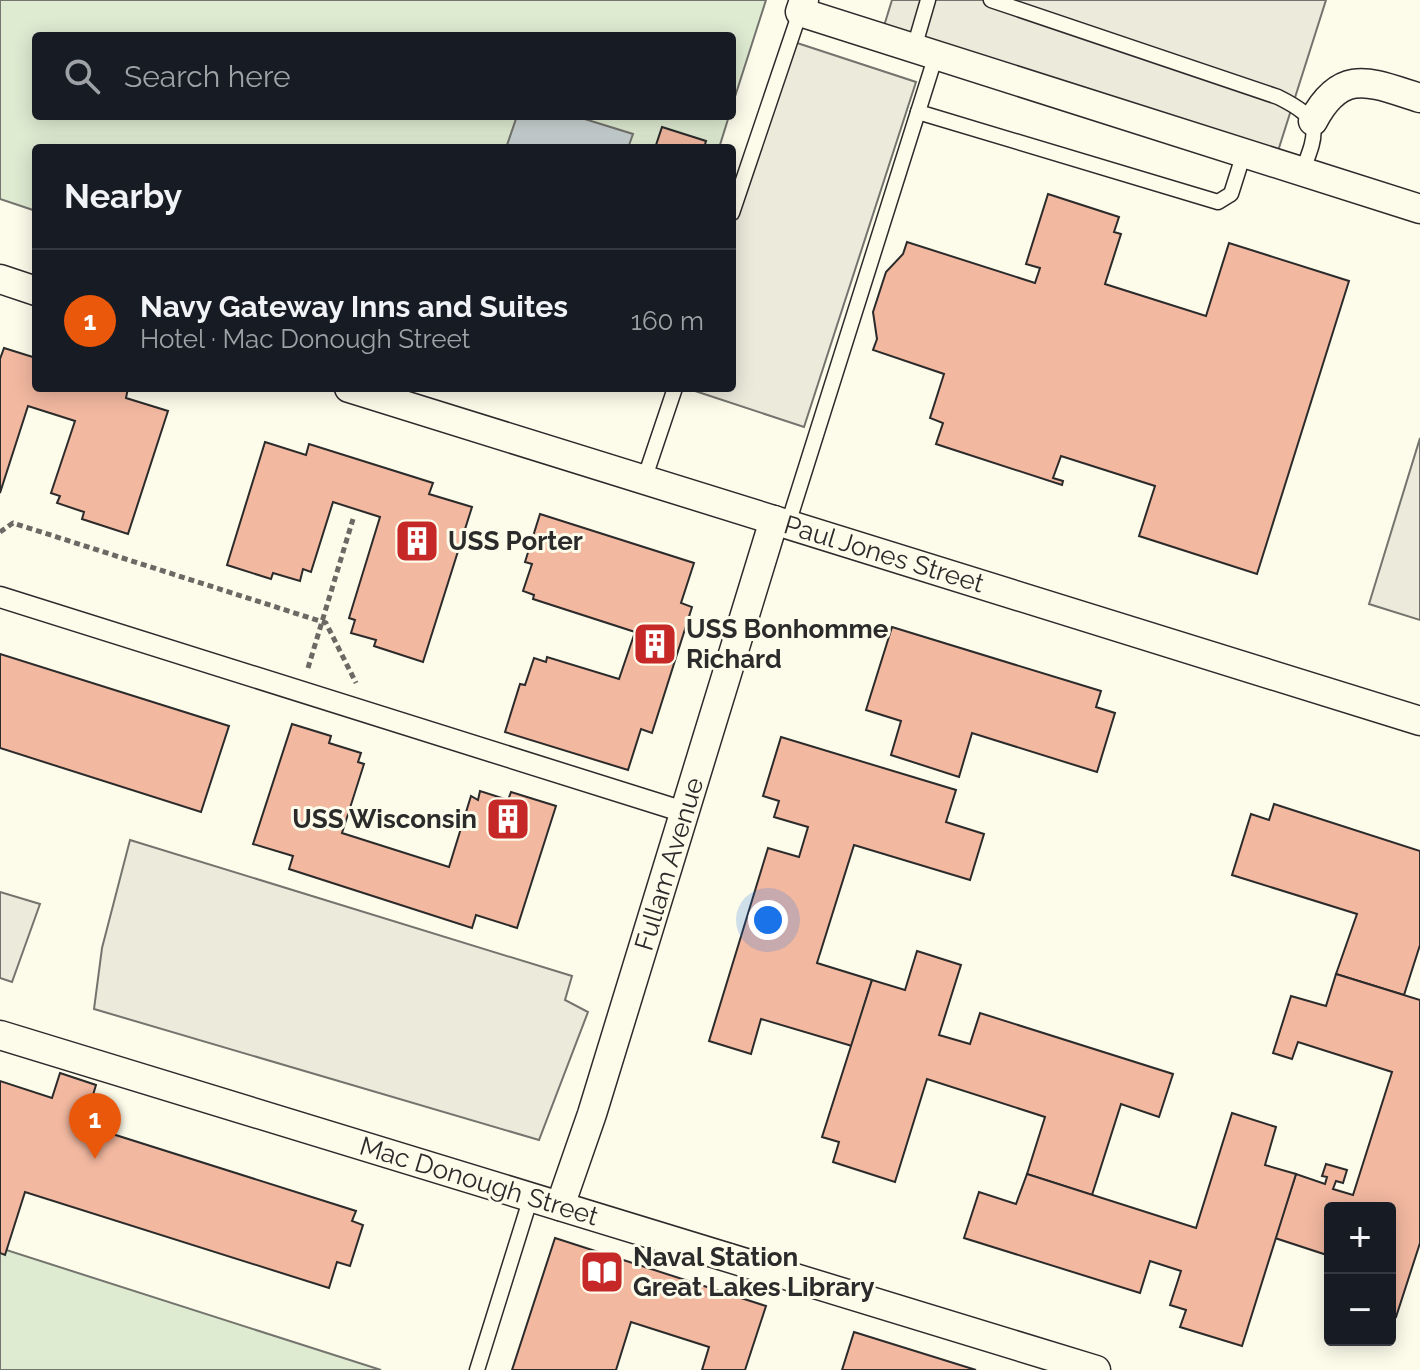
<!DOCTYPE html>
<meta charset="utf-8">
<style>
:root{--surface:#171b24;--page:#20242c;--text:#f1f3f6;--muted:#9ea1a6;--line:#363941;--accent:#ea580c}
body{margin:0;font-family:Raleway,sans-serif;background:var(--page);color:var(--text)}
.controls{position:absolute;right:24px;bottom:24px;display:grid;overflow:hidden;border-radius:8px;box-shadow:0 4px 20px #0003}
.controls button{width:72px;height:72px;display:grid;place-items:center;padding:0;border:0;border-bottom:2px solid var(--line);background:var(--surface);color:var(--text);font:40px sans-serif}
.you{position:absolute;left:768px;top:920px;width:28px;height:28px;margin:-20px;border:6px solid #fff;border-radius:50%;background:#1a73e8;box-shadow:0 0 0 12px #1a73e833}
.badge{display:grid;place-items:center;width:52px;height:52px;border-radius:50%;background:var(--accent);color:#fff;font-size:26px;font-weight:700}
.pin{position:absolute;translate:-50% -66px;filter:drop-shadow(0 2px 4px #0008)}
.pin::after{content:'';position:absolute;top:42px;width:28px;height:24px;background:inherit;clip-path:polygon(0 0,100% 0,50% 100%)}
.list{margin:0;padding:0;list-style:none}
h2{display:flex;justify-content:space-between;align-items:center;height:104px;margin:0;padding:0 32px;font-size:34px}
h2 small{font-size:26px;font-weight:400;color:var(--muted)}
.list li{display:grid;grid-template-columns:52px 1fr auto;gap:24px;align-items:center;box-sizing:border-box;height:144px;padding:0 32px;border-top:2px solid var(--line)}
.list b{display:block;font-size:30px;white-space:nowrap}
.list p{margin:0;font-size:26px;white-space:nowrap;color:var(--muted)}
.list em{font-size:26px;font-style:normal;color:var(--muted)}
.icon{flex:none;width:44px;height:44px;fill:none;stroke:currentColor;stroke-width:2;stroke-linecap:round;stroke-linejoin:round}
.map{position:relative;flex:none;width:1420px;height:1370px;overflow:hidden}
.search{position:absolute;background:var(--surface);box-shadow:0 4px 20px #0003;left:32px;top:32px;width:704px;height:88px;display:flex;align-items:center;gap:20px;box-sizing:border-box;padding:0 28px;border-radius:8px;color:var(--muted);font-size:30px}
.panel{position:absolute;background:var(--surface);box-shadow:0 4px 20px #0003;left:32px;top:144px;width:704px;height:248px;border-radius:8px}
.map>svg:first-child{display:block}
</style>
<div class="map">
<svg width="1420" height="1370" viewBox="0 0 1420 1370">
<rect width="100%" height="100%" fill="#fdfbea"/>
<!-- green -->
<g fill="#deebd1" stroke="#74746e" stroke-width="2">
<polygon points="0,0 766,0 732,106 732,36 36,36 36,116 729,116 719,148 36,148 36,211 0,199"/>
<polygon points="0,1248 381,1370 0,1370"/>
</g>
<!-- parking -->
<g fill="#eceadb" stroke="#74746e" stroke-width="2">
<polygon points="892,0 1326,0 1278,151 884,26"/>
<polygon points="788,40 916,82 804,427 686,388 732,388 732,213"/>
<polygon points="1420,438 1420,620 1369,604"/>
<polygon points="130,840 572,976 565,1000 588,1012 539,1140 94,1009 102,948"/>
<polygon points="0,892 40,904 12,982 0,978"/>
</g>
<!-- water -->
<polygon fill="#c7d0d0" stroke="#74746e" stroke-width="2" points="517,116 575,116 633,134 628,148 506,148"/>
<!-- building -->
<g fill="#f2b8a0" stroke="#2b2b2b" stroke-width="2">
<polygon points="662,127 706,141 704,148 655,148"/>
<polygon points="1048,194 1119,217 1114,232 1121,234 1105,284 1206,316 1229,243 1349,281 1257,574 1139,536 1155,486 1061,456 1053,478 1063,481 1062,485 936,444 943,423 930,418 944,374 873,350 877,339 873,312 886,272 903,254 907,242 1035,283 1040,268 1026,264"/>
<polygon points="4,348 36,358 36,388 128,388 126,398 168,411 128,534 82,519 84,512 57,503 60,496 51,493 75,421 28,406 0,493 0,359"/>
<polygon points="265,442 306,455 309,444 433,483 429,494 472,507 423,662 374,646 376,640 351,633 355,620 349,618 380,517 333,502 311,572 303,569 300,581 273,573 271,579 227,565"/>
<polygon points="540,514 694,563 681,603 692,607 652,733 641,729 628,770 505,732 520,684 525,685 534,658 546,662 547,657 619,679 635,632 533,599 534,595 523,591 532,564 525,562"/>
<polygon points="892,627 1101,691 1096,707 1115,713 1097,772 972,733 959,777 891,755 901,721 866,710"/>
<polygon points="0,654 229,726 201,812 0,748"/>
<polygon points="292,724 331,736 329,743 361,753 358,762 364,764 342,833 449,867 471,796 478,800 480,791 508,800 511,792 556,806 517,928 476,915 472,928 289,869 293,856 253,844"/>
<polygon points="781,737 956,790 946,822 984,834 970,880 854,845 817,963 872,980 852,1046 761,1019 751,1054 709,1041 768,848 799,857 808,827 774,817 779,801 763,796"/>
<polygon points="1274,804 1420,851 1420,945 1404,995 1336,974 1357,914 1232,875 1251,814 1269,820"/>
<polygon points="917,951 961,965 939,1035 970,1044 980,1013 1173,1074 1159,1117 1121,1104 1092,1195 1027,1174 1045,1117 927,1079 895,1182 833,1162 839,1142 822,1137 872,980 905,990"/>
<polygon points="1336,974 1420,1000 1420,1243 1396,1317 1390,1315 1390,1208 1330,1208 1330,1256 1275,1238 1296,1174 1325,1184 1327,1177 1322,1176 1326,1164 1347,1170 1343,1183 1336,1181 1333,1189 1353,1195 1392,1072 1298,1042 1292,1059 1273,1053 1291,996 1326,1006"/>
<polygon points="60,1073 96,1085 84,1125 356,1211 352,1221 363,1225 350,1266 337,1262 329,1288 25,1192 5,1255 0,1253 0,1081 52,1098"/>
<polygon points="1232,1113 1276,1127 1265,1165 1296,1174 1242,1346 1180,1327 1186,1310 1170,1305 1181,1271 1150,1261 1140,1293 964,1238 979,1192 1016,1204 1027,1174 1196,1228"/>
<polygon points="555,1238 766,1306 745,1370 702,1370 709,1347 631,1322 616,1370 512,1370"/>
<polygon points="854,1332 976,1370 842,1370"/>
</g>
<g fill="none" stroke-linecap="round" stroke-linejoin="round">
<!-- service casing -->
<g stroke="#2b2b2b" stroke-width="17">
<g id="service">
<path d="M991,0L1278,97C1322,119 1319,129 1302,172"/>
<polyline points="914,48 928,0"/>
<polyline points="936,55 918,112 1218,202 1231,194 1244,153"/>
<polyline points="732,213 800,12"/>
<polyline points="644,480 675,388"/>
<polyline points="788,524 918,112"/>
<polyline points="477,1370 531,1197"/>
</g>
</g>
<!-- pedestrian casing -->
<g stroke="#2b2b2b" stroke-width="23">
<polyline id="pedestrian" points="0,597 684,812"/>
</g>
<!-- minor casing -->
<g stroke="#2b2b2b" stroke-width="31">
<g id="minor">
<polyline points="804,0 800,12 1420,209"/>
<path d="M1313,121C1342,66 1371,83 1420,98"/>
<polyline points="0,279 36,291"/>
<polyline points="349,388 1420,721"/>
<polyline points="0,1035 1096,1370"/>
<polyline points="560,1206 592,1114 774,520"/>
</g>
</g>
<!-- path -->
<g stroke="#6a6964" stroke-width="5" stroke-dasharray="6 4" stroke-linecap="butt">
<polyline points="0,532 13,523 326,623 356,683"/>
<polyline points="308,668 353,519"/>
</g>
<!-- service -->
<use href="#service" stroke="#fdfbea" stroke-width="14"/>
<!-- pedestrian -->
<use href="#pedestrian" stroke="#fdfbea" stroke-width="20"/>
<!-- minor -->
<use href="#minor" stroke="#fdfbea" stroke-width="28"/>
</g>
<!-- icons -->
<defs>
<g id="building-square" transform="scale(2.3)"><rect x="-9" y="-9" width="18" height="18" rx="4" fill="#c62828" stroke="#fdfbea"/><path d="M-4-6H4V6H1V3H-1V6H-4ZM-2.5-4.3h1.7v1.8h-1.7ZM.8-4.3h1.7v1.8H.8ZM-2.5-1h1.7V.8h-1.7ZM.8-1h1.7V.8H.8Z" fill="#fff"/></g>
<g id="library-square" transform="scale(2.3)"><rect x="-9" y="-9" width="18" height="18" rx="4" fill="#c62828" stroke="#fdfbea"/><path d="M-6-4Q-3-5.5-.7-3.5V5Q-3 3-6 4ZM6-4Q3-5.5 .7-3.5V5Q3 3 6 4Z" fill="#fff"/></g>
</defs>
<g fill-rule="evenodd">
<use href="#building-square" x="417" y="541"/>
<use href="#building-square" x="655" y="644"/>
<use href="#building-square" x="508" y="819"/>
<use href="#library-square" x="602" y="1272"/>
</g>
<g text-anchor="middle" stroke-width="6" stroke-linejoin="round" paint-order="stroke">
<!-- poi labels -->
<g font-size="26" font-weight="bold" fill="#2b2b2b" stroke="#fdfbea" text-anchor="start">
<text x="448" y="550">USS Porter</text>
<text x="686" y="638">USS Bonhomme<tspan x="686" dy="30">Richard</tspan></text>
<text x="477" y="828" text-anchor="end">USS Wisconsin</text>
<text x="633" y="1266">Naval Station<tspan x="633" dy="30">Great Lakes Library</tspan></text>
</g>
<!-- street labels -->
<g font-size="26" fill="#2b2b2b" stroke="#fdfbea">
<text transform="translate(884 554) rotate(17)" y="9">Paul Jones Street</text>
<text transform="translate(669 864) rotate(-73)" y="9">Fullam Avenue</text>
<text transform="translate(479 1181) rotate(17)" y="9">Mac Donough Street</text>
</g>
</g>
</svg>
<div class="controls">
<button>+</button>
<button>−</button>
</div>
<div class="you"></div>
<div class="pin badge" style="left:95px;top:1159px">1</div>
<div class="search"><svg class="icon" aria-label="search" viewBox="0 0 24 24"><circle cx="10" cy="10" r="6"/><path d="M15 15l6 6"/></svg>Search here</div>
<section class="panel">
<h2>Nearby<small></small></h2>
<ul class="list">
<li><span class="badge">1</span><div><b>Navy Gateway Inns and Suites</b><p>Hotel · Mac Donough Street</p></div><em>160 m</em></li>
</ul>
</section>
</div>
